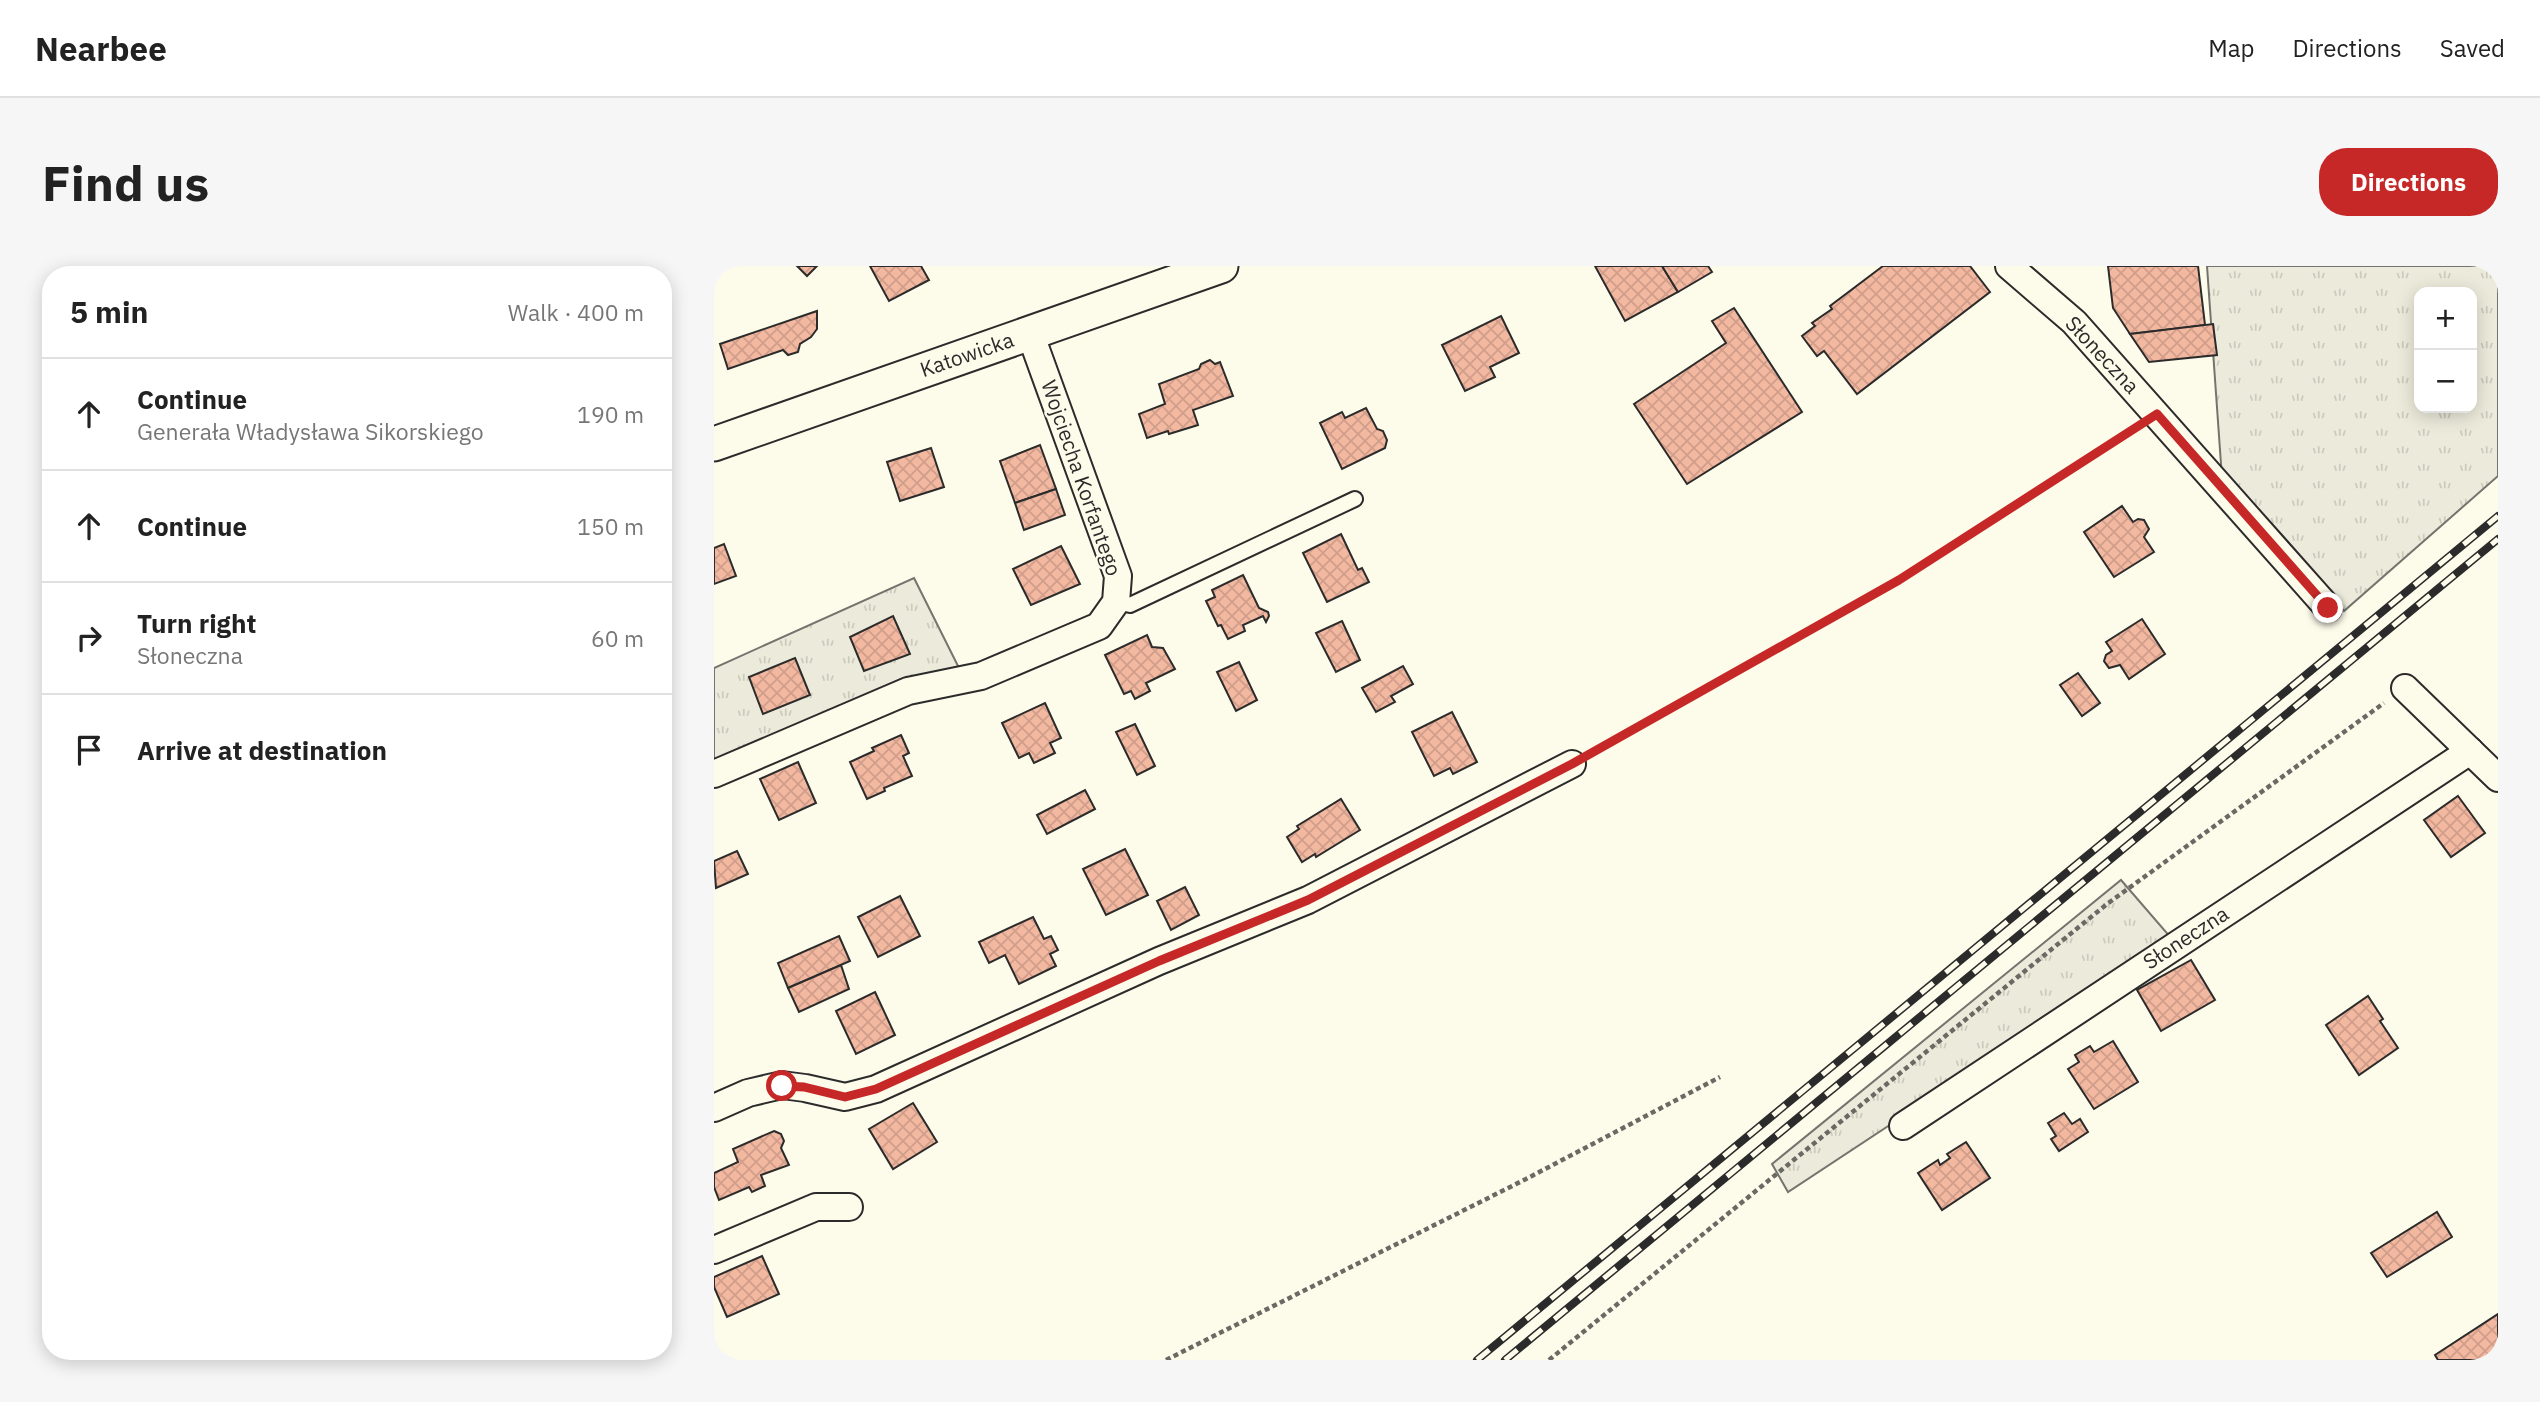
<!DOCTYPE html>
<meta charset="utf-8">
<style>
:root{--surface:#fff;--page:#f6f6f6;--text:#222;--muted:#767676;--line:#e0e0e0;--accent:#c62828}
body{margin:0;font-family:"IBM Plex Sans",sans-serif;background:var(--page);color:var(--text)}
.controls{position:absolute;right:21px;top:21px;display:grid;overflow:hidden;border-radius:14px;box-shadow:0 4px 18px #0003}
.controls button{width:63px;height:63px;display:grid;place-items:center;padding:0;border:0;border-bottom:2px solid var(--line);background:var(--surface);color:var(--text);font:35px sans-serif}
.stop{position:absolute;width:21px;height:21px;margin:-16px;border:5px solid #c62828;border-radius:50%;background:#fff}
.stop.end{background:#c62828;border-color:#fff;box-shadow:0 2px 7px #0008}
.list{margin:0;padding:0;list-style:none}
h2{display:flex;justify-content:space-between;align-items:center;height:91px;margin:0;padding:0 28px;font-size:30px}
h2 small{font-size:23px;font-weight:400;color:var(--muted)}
.list li{display:grid;grid-template-columns:46px 1fr auto;gap:21px;align-items:center;box-sizing:border-box;height:112px;padding:0 28px;border-top:2px solid var(--line)}
.list b{display:block;font-size:26px;white-space:nowrap}
.list p{margin:0;font-size:23px;white-space:nowrap;color:var(--muted)}
.list em{font-size:23px;font-style:normal;color:var(--muted)}
.icon{flex:none;width:38px;height:38px;fill:none;stroke:currentColor;stroke-width:2;stroke-linecap:round;stroke-linejoin:round}
.map{position:relative;flex:none;width:1784px;height:1094px;overflow:hidden;border-radius:28px}
header{display:flex;align-items:center;gap:42px;box-sizing:border-box;height:98px;padding:0 35px;background:var(--surface);border-bottom:2px solid var(--line)}
header strong{font-size:33px}
nav{display:flex;gap:38px;margin-inline-start:auto;font-size:24px}
.intro{display:flex;align-items:center;justify-content:space-between;box-sizing:border-box;height:168px;padding:0 42px}
h1{margin:0;font-size:49px}
.button{padding:18px 32px;border-radius:28px;background:var(--accent);color:#fff;font-size:24px;font-weight:700}
main{display:flex;gap:42px;padding:0 42px}
aside{flex:1;background:var(--surface);border-radius:28px;box-shadow:0 4px 18px #0003}
.map>svg:first-child{display:block}
</style>
<header>
<strong>Nearbee</strong>
<nav><a>Map</a><a>Directions</a><a>Saved</a></nav>
</header>
<div class="intro"><h1>Find us</h1><a class="button">Directions</a></div>
<main>
<aside>
<h2>5 min<small>Walk · 400 m</small></h2>
<ul class="list">
<li><svg class="icon" aria-label="ahead" viewBox="0 0 24 24"><path d="M12 20V5M6 11l6-6 6 6"/></svg><div><b>Continue</b><p>Generała Władysława Sikorskiego</p></div><em>190 m</em></li>
<li><svg class="icon" aria-label="ahead" viewBox="0 0 24 24"><path d="M12 20V5M6 11l6-6 6 6"/></svg><div><b>Continue</b></div><em>150 m</em></li>
<li><svg class="icon" aria-label="right" viewBox="0 0 24 24"><path d="M7 20v-9h11M14 6l5 5-5 5"/></svg><div><b>Turn right</b><p>Słoneczna</p></div><em>60 m</em></li>
<li><svg class="icon" aria-label="arrive" viewBox="0 0 24 24"><path d="M6 21V4h12l-3 4 3 4H6"/></svg><div><b>Arrive at destination</b></div></li>
</ul>
</aside>
<div class="map">
<svg width="1784" height="1094" viewBox="0 0 1784 1094">
<defs>
<pattern id="grass-tufts" width="24" height="20" patternUnits="userSpaceOnUse" patternTransform="scale(1.75)"><rect width="24" height="20" fill="#ecebdb"/><path d="M3 7l-1-3M5 7V3M7 7l1-3M15 17l-1-3M17 17v-4M19 17l1-3" fill="none" stroke="#cbcabc"/></pattern>
<pattern id="building-cross-hatch" width="8" height="8" patternUnits="userSpaceOnUse" patternTransform="scale(1.75)"><rect width="8" height="8" fill="#f2b8a0"/><path d="M0 0l8 8M0 8l8-8" fill="none" stroke="#d09e8a"/></pattern>
</defs>
<rect width="100%" height="100%" fill="#fdfbea"/>
<!-- grass -->
<g fill="url(#grass-tufts)" stroke="#74746e" stroke-width="2" fill-rule="evenodd">
<path d="M1493,0H1784V210L1630,345L1508,212ZM1705,26H1758V142H1705Z"/>
<polygon points="200,312 249,410 0,498 0,402"/>
<polygon points="1407,614 1458,673 1074,926 1058,898"/>
</g>
<!-- building -->
<g fill="url(#building-cross-hatch)" stroke="#2b2b2b" stroke-width="2">
<polygon points="83,0 103,0 93,10"/>
<polygon points="156,0 207,0 215,14 175,35"/>
<polygon points="881,0 948,0 964,26 911,55"/>
<polygon points="948,0 994,0 998,6 964,26"/>
<polygon points="1169,0 1256,0 1276,26 1143,128 1110,85 1103,90 1088,70 1101,60 1098,57 1118,43 1116,40"/>
<polygon points="1394,0 1484,0 1491,59 1416,68 1399,42"/>
<polygon points="1020,42 1088,146 973,218 920,138 1012,77 998,55"/>
<polygon points="103,45 103,63 97,71 86,78 84,86 74,89 69,84 14,103 6,78"/>
<polygon points="787,50 805,87 776,101 781,111 751,125 728,79"/>
<polygon points="1499,58 1503,89 1435,96 1416,68"/>
<polygon points="496,94 501,98 506,96 519,130 479,144 484,159 455,168 454,165 433,172 425,148 451,138 445,118 485,103 487,98"/>
<polygon points="652,142 663,163 669,165 673,174 671,182 628,203 606,157 628,146 631,152"/>
<polygon points="326,179 342,223 301,237 286,195"/>
<polygon points="217,182 230,221 186,235 173,196"/>
<polygon points="342,223 351,249 310,264 301,237"/>
<polygon points="1408,240 1419,256 1424,253 1430,254 1435,263 1430,271 1440,286 1400,311 1370,266"/>
<polygon points="627,268 644,304 648,302 655,316 613,336 589,287"/>
<polygon points="10,278 22,310 0,318 0,282"/>
<polygon points="347,280 366,318 317,339 299,303"/>
<polygon points="529,309 545,342 554,346 555,350 552,356 549,350 529,359 531,365 514,373 507,359 504,360 492,335 501,331 498,324"/>
<polygon points="179,350 196,388 150,405 136,371"/>
<polygon points="1428,353 1451,388 1415,413 1406,399 1395,402 1390,395 1392,389 1398,385 1392,376"/>
<polygon points="628,355 646,394 622,406 602,367"/>
<polygon points="433,369 438,381 449,382 461,403 432,417 436,425 421,433 417,425 410,428 391,389"/>
<polygon points="81,392 96,429 49,448 35,411"/>
<polygon points="525,396 543,434 522,445 503,406"/>
<polygon points="689,400 699,418 677,430 681,436 662,446 648,422"/>
<polygon points="1364,407 1386,437 1368,450 1346,419"/>
<polygon points="331,437 347,472 336,477 341,487 320,497 315,487 305,492 288,457"/>
<polygon points="738,446 763,496 739,508 736,502 720,510 698,466"/>
<polygon points="421,458 441,500 423,509 402,466"/>
<polygon points="187,469 195,487 189,490 198,510 170,522 171,525 153,533 136,496 160,485 158,482"/>
<polygon points="84,496 102,537 65,554 46,513"/>
<polygon points="371,524 381,543 333,568 323,549"/>
<polygon points="1744,530 1771,567 1737,591 1710,554"/>
<polygon points="627,533 646,564 602,591 601,588 588,596 573,571 585,563 583,560"/>
<polygon points="411,583 434,629 392,649 369,603"/>
<polygon points="23,585 34,608 2,622 0,595"/>
<polygon points="471,621 485,649 457,664 443,635"/>
<polygon points="186,630 206,670 164,691 144,651"/>
<polygon points="319,651 330,673 337,670 344,684 336,688 342,700 305,718 291,689 275,697 265,676"/>
<polygon points="125,670 136,695 74,722 64,697"/>
<polygon points="1477,694 1501,734 1447,765 1423,724"/>
<polygon points="127,699 135,723 85,746 74,722"/>
<polygon points="161,726 181,769 142,788 122,745"/>
<polygon points="1654,730 1669,753 1666,755 1684,782 1645,809 1612,759"/>
<polygon points="1399,775 1424,816 1380,843 1354,803 1365,796 1361,789 1376,780 1380,786"/>
<polygon points="199,837 223,876 179,903 155,863"/>
<polygon points="1350,847 1358,858 1366,853 1374,866 1345,885 1337,873 1342,870 1334,857"/>
<polygon points="60,865 67,868 70,875 67,882 75,899 47,909 51,920 38,926 35,921 5,934 0,921 0,907 24,896 19,883"/>
<polygon points="1252,876 1276,912 1228,944 1204,907 1224,894 1226,899 1236,892 1233,888"/>
<polygon points="1723,946 1738,971 1673,1011 1657,987"/>
<polygon points="48,990 65,1028 13,1051 0,1021 0,1011"/>
<polygon points="1784,1048 1784,1094 1724,1094 1721,1089"/>
</g>
<g fill="none" stroke-linecap="round" stroke-linejoin="round">
<!-- service casing -->
<g stroke="#2b2b2b" stroke-width="18">
<polyline id="service" points="402,336 416,339 641,233"/>
</g>
<!-- minor casing -->
<g stroke="#2b2b2b" stroke-width="30">
<g id="minor">
<polyline points="1295,0 1360,56 1614,342"/>
<polyline points="1691,422 1784,512"/>
<polyline points="0,508 194,425 267,410 385,360 402,336 404,310 316,67"/>
<polyline points="0,842 34,827 68,819 91,822 131,831 162,823 445,695 594,634 858,498"/>
<polyline points="1189,860 1756,485"/>
<polyline points="0,984 102,941 135,941"/>
</g>
</g>
<!-- tertiary casing -->
<g stroke="#2b2b2b" stroke-width="37">
<polyline id="tertiary" points="0,178 507,0"/>
</g>
<!-- path -->
<g stroke="#6a6964" stroke-width="4.5" stroke-dasharray="5 3.5" stroke-linecap="butt">
<polyline points="880,486 1185,314 1419,164"/>
<polyline points="452,1094 812,913 1006,811"/>
<polyline points="835,1094 1393,638 1670,437"/>
</g>
<!-- service -->
<use href="#service" stroke="#fdfbea" stroke-width="14"/>
<!-- minor -->
<use href="#minor" stroke="#fdfbea" stroke-width="26"/>
<!-- tertiary -->
<use href="#tertiary" stroke="#fdfbea" stroke-width="33"/>
<!-- rail casing -->
<g stroke="#2b2b2b" stroke-width="8">
<g id="rail">
<polyline points="763,1094 1784,250"/>
<polyline points="791,1094 1784,273"/>
</g>
</g>
<!-- rail -->
<use href="#rail" stroke="#fdfbea" stroke-width="5" stroke-dasharray="16" stroke-linecap="butt"/>
</g>
<g fill="none" stroke-linecap="round" stroke-linejoin="round">
<!-- route -->
<polyline stroke="#c62828" stroke-width="9" points="68,820 90,821 131,831 162,823 445,695 594,634 858,498 1185,314 1443,148 1614,342"/>
</g>
<g text-anchor="middle" stroke-width="5" stroke-linejoin="round" paint-order="stroke">
<!-- street labels -->
<g font-size="21" fill="#2b2b2b" stroke="#fdfbea">
<text transform="translate(253 89) rotate(-19)" y="7">Katowicka</text>
<text transform="translate(1388 89) rotate(47)" y="7">Słoneczna</text>
<text transform="translate(367 212) rotate(71)" y="7">Wojciecha Korfantego</text>
<text transform="translate(1472 672) rotate(-33)" y="7">Słoneczna</text>
</g>
</g>
</svg>
<div class="controls">
<button>+</button>
<button>−</button>
</div>
<div class="stop" style="left:68px;top:820px"></div>
<div class="stop end" style="left:1614px;top:342px"></div>
</div>
</main>
